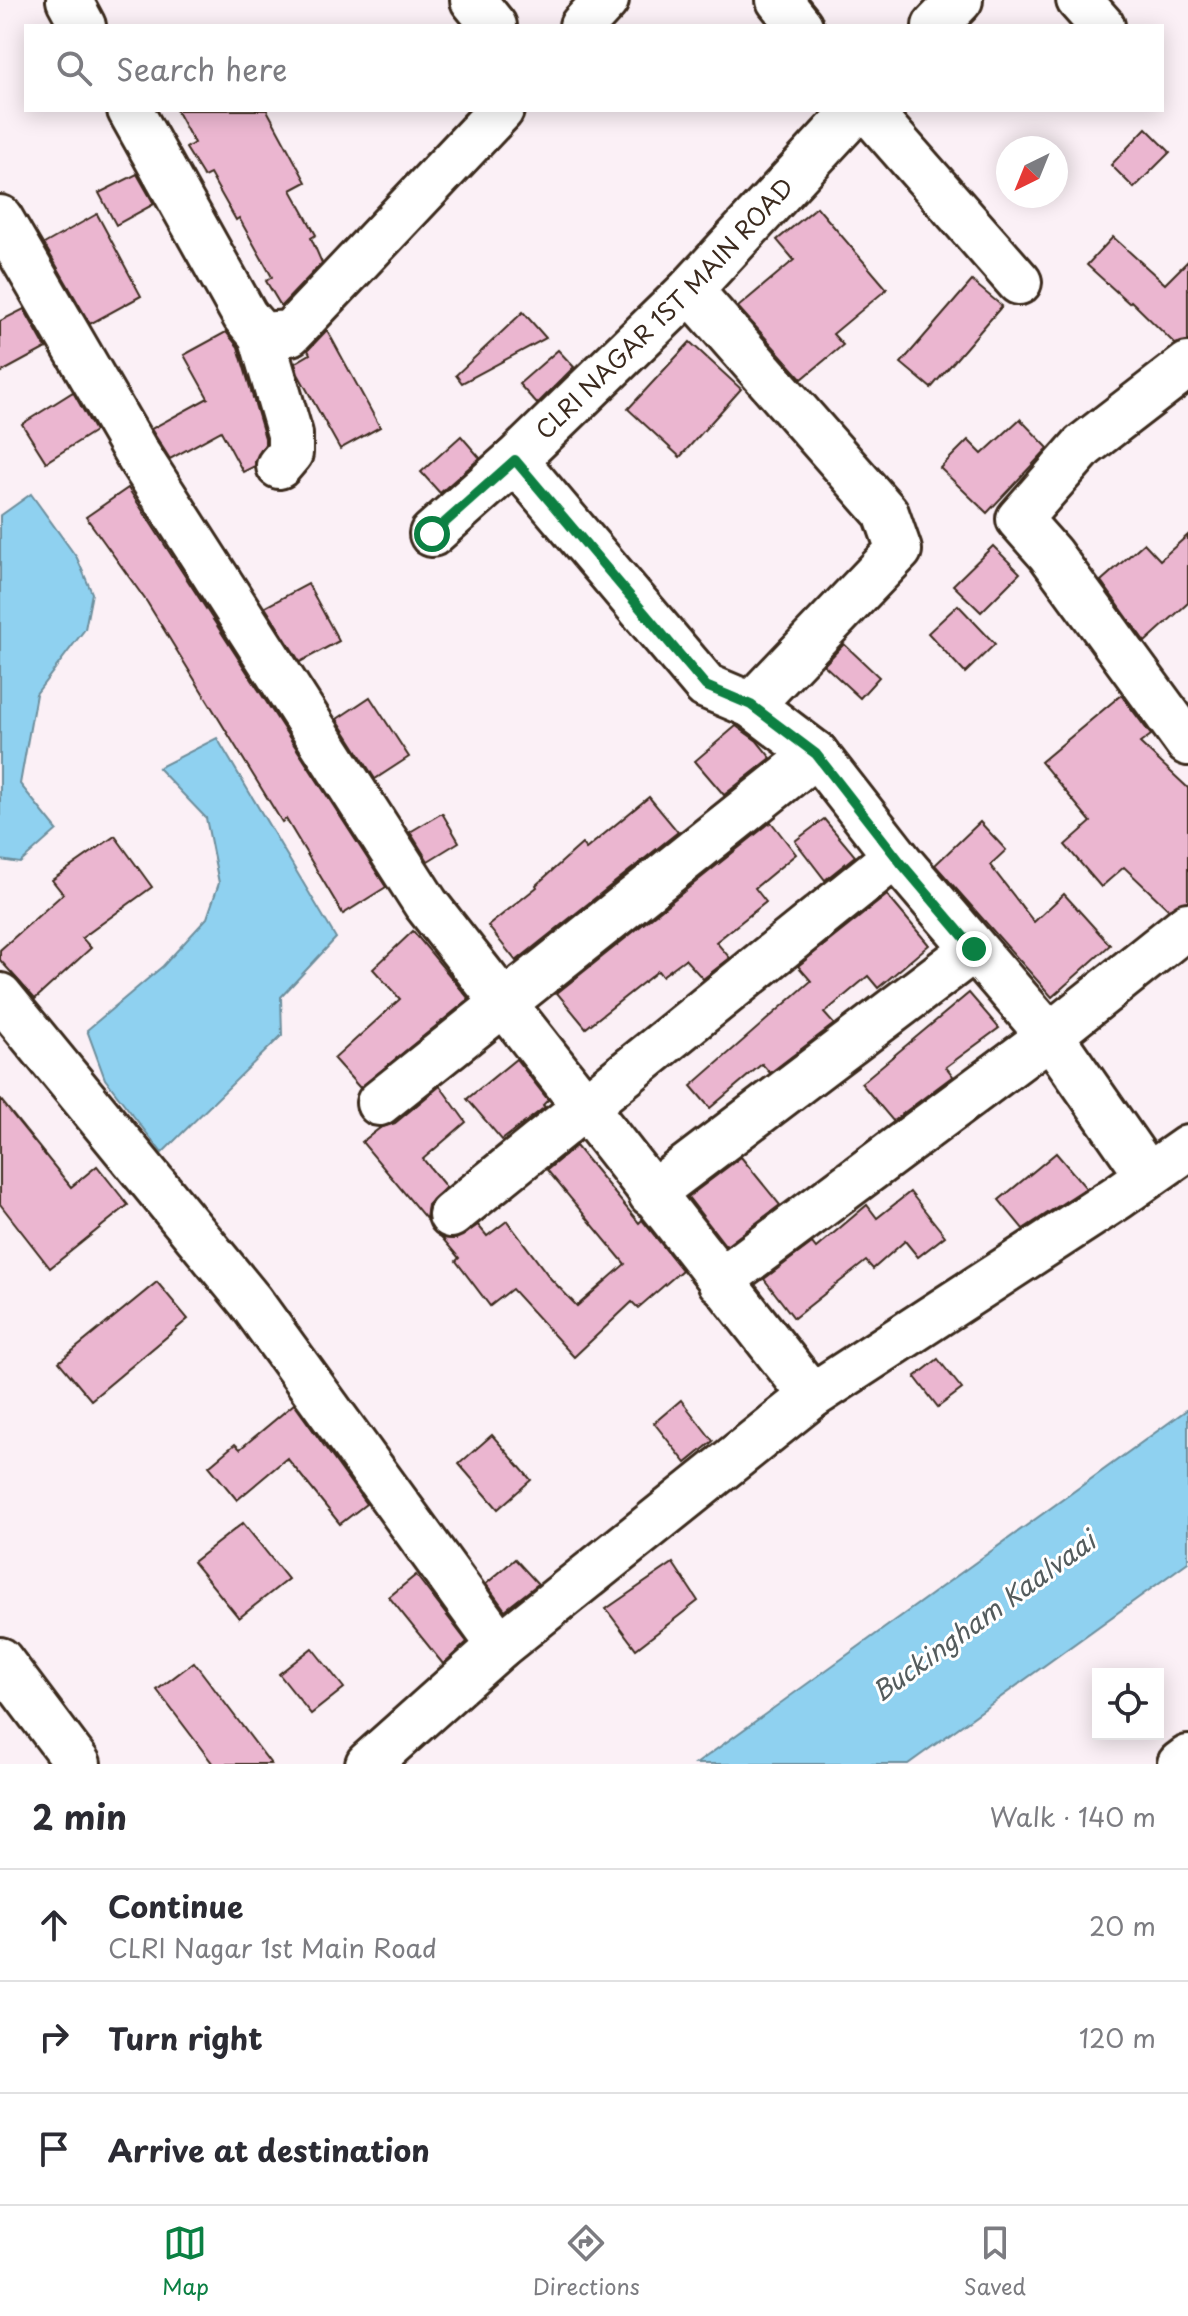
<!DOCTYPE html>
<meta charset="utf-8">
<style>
:root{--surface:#fff;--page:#f7f7f7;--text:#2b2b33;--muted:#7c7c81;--line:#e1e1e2;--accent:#0b8043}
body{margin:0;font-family:"Playpen Sans",sans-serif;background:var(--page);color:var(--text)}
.controls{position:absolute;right:24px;bottom:24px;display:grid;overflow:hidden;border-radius:0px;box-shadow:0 4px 20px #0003}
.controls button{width:72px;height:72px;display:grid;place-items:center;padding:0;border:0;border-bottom:2px solid var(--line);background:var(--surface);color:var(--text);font:40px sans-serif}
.compass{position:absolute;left:996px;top:136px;width:72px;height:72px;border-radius:50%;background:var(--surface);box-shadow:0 4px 20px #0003;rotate:223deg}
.stop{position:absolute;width:24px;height:24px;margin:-18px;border:6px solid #0b8043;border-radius:50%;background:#fff}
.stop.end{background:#0b8043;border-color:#fff;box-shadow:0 2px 8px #0008}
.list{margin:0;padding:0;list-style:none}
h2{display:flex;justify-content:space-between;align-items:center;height:104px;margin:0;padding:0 32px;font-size:34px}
h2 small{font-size:26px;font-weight:400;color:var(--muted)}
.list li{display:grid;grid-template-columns:52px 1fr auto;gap:24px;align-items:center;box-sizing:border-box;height:112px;padding:0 32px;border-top:2px solid var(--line)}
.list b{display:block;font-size:30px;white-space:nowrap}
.list p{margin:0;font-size:26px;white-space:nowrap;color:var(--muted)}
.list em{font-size:26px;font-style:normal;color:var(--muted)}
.icon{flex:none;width:44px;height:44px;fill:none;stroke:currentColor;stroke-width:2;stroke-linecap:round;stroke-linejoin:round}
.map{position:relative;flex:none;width:1188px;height:1764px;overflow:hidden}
.search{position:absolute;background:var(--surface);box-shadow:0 4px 20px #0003;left:24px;right:24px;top:24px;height:88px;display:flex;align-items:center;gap:20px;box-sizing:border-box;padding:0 28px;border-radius:0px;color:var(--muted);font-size:30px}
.sheet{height:440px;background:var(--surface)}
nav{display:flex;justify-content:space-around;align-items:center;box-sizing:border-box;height:112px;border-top:2px solid var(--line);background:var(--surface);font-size:22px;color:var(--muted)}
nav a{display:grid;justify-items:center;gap:4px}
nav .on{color:var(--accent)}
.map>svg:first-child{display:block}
</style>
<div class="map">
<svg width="1188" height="1764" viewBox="0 0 1188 1764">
<rect width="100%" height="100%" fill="#fbf0f6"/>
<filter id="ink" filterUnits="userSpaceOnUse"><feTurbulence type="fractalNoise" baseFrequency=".0125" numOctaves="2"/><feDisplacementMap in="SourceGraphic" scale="16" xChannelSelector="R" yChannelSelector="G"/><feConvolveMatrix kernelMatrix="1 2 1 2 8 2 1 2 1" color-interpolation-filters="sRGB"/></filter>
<g filter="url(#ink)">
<!-- water -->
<g fill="#8fd1f0" stroke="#6d8e9c" stroke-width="2">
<polygon points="31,494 77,558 92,593 85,629 36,694 20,784 57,830 20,863 0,860 0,516"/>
<polygon points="217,738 336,938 281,997 282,1035 162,1153 105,1079 87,1030 163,966 207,918 219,883 206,818 158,768"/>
<polygon points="1188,1409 1188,1562 908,1764 696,1764"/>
</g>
<!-- building -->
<g fill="#ebb6d0" stroke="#3b2a1e" stroke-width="2">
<polygon points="176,110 267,110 306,182 291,190 316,235 311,238 322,263 281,306 266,281 272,277 239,218 236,220 210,174 204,177 186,148 194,143"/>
<polygon points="1146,128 1170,152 1134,188 1111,165"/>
<polygon points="137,174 154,204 116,225 99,193"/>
<polygon points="817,207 887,289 833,334 843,345 802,379 738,307 794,260 777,240"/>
<polygon points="97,214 141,296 90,324 44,244"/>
<polygon points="1113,237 1165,284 1188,261 1188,341 1175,344 1131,301 1129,303 1087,265"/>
<polygon points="972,281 1002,306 931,388 901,363"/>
<polygon points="24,309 46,348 0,373 0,321"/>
<polygon points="523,312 546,338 462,383 456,375"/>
<polygon points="327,330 380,427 340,449 298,374 295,363 310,354 308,350"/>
<polygon points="226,332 238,347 265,438 265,444 255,461 255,466 243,472 221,431 170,459 151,429 208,398 184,355"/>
<polygon points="690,342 741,389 680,457 628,409"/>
<polygon points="558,350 574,367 537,404 519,384"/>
<polygon points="73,392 95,431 46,462 22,424"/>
<polygon points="1020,419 1048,448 987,513 940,468 968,440 982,454"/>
<polygon points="461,436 480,458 440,493 421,472"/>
<polygon points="128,488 386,887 343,914 286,819 282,822 147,602 86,517"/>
<polygon points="1188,535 1188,603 1145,642 1101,581 1144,543 1160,560"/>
<polygon points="993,546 1020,573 981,612 953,585"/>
<polygon points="308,584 339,641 300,662 265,607"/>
<polygon points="958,605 995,644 965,673 928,633"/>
<polygon points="844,644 879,677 860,698 824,665"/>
<polygon points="1121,695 1151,735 1140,743 1188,788 1188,901 1168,909 1124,867 1101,887 1065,845 1091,822 1041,762"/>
<polygon points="370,697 409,757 375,779 337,719"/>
<polygon points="736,726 757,741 771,758 724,795 695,761"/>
<polygon points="649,797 678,832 516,961 488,926 537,887 536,885 582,844 586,849"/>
<polygon points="442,813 459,842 428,861 410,832"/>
<polygon points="824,819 855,856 825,880 795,841"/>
<polygon points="771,822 796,854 755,888 766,902 716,942 730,958 703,979 685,959 662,976 658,971 586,1028 557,993"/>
<polygon points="980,822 1006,850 990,865 1034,922 1064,894 1110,945 1052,997 935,865"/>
<polygon points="115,836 152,887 82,938 91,948 35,999 0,960 0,950 63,894 52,880"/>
<polygon points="887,895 929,945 878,988 868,976 824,1013 834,1024 770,1073 762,1064 710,1108 691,1086 811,981 798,966"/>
<polygon points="413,931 469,999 360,1088 334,1059 400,999 373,969"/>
<polygon points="969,993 999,1028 946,1067 953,1076 893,1121 861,1083"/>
<polygon points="516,1059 548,1100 543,1105 545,1107 502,1140 467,1099"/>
<polygon points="440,1086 466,1122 423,1159 446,1187 428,1205 426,1219 362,1142 380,1128 395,1123"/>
<polygon points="0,1099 71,1187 97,1166 128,1205 50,1268 0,1204"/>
<polygon points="576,1146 639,1223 642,1220 682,1270 638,1308 632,1302 574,1357 512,1289 490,1306 456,1261 459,1258 442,1238 456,1239 478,1225 487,1236 507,1221 551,1279 577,1306 625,1264 547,1170"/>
<polygon points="1056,1153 1086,1188 1023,1229 999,1200"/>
<polygon points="741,1157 780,1205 726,1246 688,1197"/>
<polygon points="910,1192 945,1236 918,1257 905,1241 873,1269 866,1261 794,1318 764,1279 812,1243 816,1248 867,1205 877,1218"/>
<polygon points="157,1282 188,1319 91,1400 59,1362"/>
<polygon points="938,1359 962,1389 938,1407 915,1377"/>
<polygon points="681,1400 713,1441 686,1463 654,1423"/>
<polygon points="294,1404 366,1504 340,1524 287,1458 237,1500 209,1466 235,1444 240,1449"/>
<polygon points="492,1435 531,1480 498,1509 459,1464"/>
<polygon points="243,1523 288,1579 239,1618 193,1562"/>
<polygon points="515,1559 538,1584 505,1610 486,1584"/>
<polygon points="673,1563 698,1601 636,1649 606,1609"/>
<polygon points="416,1575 467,1642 443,1664 389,1597"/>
<polygon points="312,1648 344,1688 311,1714 279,1674"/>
<polygon points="194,1662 271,1764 213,1764 157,1690"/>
</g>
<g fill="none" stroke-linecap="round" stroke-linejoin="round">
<!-- minor casing -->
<g stroke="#3b2a1e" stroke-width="50">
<g id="minor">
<polyline points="69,0 83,26"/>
<polyline points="473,0 494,26"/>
<polyline points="779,0 800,26"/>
<polyline points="1079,0 1102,26"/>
<polyline points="582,26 606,0"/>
<polyline points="935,26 960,0"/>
<polyline points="130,110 245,316 261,335 290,333 501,110"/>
<polyline points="868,110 1019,282"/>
<polyline points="0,218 139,457 426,904 812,1396"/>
<polyline points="690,290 886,513 899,550 751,705"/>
<polyline points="261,335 290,434 290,453 279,466"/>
<polyline points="1188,365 1083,446 1019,519 1050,554 1188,743"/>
<polyline points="515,460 706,686 751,705 816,754 901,863 1058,1046 1147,1174"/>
<path id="s1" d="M432,534L515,460L690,290L856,110"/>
<polyline points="0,996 250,1301 500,1646"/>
<polyline points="379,1103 816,754"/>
<polyline points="651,1194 974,949"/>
<polyline points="451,1215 895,856"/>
<polyline points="720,1281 1049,1036 1188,925"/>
<polyline points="368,1764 500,1646 812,1396 1118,1197 1188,1148"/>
</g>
</g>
<!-- tertiary casing -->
<g stroke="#3b2a1e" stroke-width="50">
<g id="tertiary">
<polyline points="0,1660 78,1764"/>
<polyline points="1180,1764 1188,1758"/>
</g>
</g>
<!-- minor -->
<use href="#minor" stroke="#fff" stroke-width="44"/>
<!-- tertiary -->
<use href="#tertiary" stroke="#fff" stroke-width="44"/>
</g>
</g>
<g fill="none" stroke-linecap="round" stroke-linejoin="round" filter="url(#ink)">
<!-- route -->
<polyline stroke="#0b8043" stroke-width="10" points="432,534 515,460 706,686 751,705 816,754 901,863 974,949"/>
</g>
<g text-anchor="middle" stroke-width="6" stroke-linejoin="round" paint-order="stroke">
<!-- street labels -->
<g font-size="24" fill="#3b2a1e" stroke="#fff">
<text dy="8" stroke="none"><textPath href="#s1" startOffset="324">CLRI NAGAR 1ST MAIN ROAD</textPath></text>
</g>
<!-- water labels -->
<g font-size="26" font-style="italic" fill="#545c5d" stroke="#fff">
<text transform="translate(984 1617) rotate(-36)" y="9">Buckingham Kaalvaai</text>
</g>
</g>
</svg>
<div class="controls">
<button><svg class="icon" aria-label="locate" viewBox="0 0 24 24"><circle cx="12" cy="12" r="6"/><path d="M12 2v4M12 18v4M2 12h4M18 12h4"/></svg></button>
</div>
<svg class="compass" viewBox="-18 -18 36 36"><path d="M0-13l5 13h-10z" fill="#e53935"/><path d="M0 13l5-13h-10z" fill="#7c7c81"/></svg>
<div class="stop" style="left:432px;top:534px"></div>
<div class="stop end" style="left:974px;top:949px"></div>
<div class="search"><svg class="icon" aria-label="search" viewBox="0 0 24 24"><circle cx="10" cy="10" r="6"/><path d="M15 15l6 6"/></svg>Search here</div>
</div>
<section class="sheet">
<h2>2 min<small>Walk · 140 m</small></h2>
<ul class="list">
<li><svg class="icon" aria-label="ahead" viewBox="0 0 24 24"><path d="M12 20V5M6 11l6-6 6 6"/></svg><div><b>Continue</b><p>CLRI Nagar 1st Main Road</p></div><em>20 m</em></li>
<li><svg class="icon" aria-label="right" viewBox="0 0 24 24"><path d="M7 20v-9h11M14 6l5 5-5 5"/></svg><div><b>Turn right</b></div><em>120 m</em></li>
<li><svg class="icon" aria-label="arrive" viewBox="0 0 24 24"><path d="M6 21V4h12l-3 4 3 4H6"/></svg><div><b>Arrive at destination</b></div></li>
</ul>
</section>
<nav>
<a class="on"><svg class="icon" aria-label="map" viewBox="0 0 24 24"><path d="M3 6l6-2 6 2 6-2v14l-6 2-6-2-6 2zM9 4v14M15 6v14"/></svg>Map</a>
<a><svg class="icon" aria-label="directions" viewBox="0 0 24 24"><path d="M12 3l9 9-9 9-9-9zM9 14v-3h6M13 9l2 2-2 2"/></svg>Directions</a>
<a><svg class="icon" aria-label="saved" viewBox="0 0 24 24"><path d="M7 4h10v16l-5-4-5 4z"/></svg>Saved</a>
</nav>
